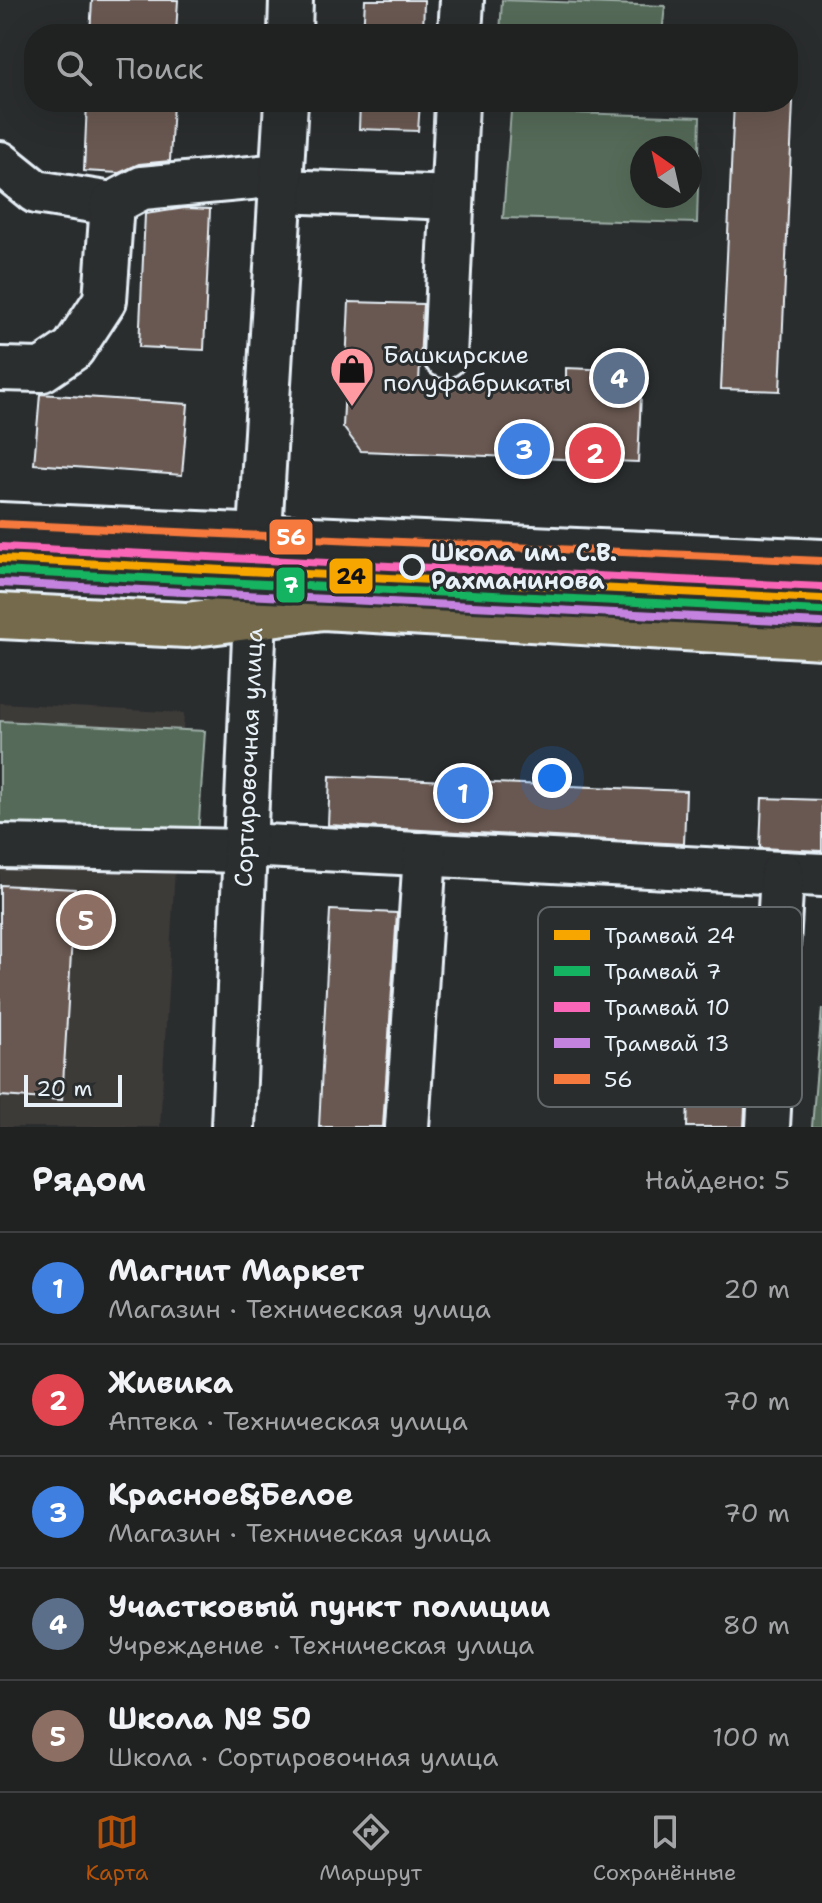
<!DOCTYPE html>
<html lang="ru">
<meta charset="utf-8">
<style>
:root{--surface:#202222;--page:#2d2f2f;--text:#f1f3f6;--muted:#a2a4a5;--line:#3d3f40;--accent:#b45309}
body{margin:0;font-family:"Shantell Sans",sans-serif;background:var(--page);color:var(--text)}
.compass{position:absolute;left:630px;top:136px;width:72px;height:72px;border-radius:50%;background:var(--surface);box-shadow:0 8px 32px #0002;rotate:326deg}
.scale{position:absolute;left:24px;bottom:20px;width:98px;box-sizing:border-box;padding-left:8px;border:4px solid #e8f1f8;border-top:0;font-size:22px;line-height:28px;white-space:nowrap;color:#e8f1f8;-webkit-text-stroke:6px #2a2d2e;paint-order:stroke}
.you{position:absolute;left:552px;top:778px;width:28px;height:28px;margin:-20px;border:6px solid #fff;border-radius:50%;background:#1a73e8;box-shadow:0 0 0 12px #1a73e833}
.badge{display:grid;place-items:center;width:52px;height:52px;border-radius:50%;background:var(--accent);color:#fff;font-size:26px;font-weight:700}
.pin{position:absolute;translate:-50% -50%;border:4px solid #fff;box-shadow:0 2px 8px #0006}
.list{margin:0;padding:0;list-style:none}
h2{display:flex;justify-content:space-between;align-items:center;height:104px;margin:0;padding:0 32px;font-size:34px}
h2 small{font-size:26px;font-weight:400;color:var(--muted)}
.list li{display:grid;grid-template-columns:52px 1fr auto;gap:24px;align-items:center;box-sizing:border-box;height:112px;padding:0 32px;border-top:2px solid var(--line)}
.list b{display:block;font-size:30px;white-space:nowrap}
.list p{margin:0;font-size:26px;white-space:nowrap;color:var(--muted)}
.list em{font-size:26px;font-style:normal;color:var(--muted)}
.icon{flex:none;width:44px;height:44px;fill:none;stroke:currentColor;stroke-width:2;stroke-linecap:round;stroke-linejoin:round}
.map{position:relative;flex:none;width:822px;height:1127px;overflow:hidden}
.search{position:absolute;background:var(--surface);box-shadow:0 8px 32px #0002;left:24px;right:24px;top:24px;height:88px;display:flex;align-items:center;gap:20px;box-sizing:border-box;padding:0 28px;border-radius:32px;color:var(--muted);font-size:30px}
.sheet{height:664px;background:var(--surface)}
nav{display:flex;justify-content:space-around;align-items:center;box-sizing:border-box;height:112px;border-top:2px solid var(--line);background:var(--surface);font-size:22px;color:var(--muted)}
nav a{display:grid;justify-items:center;gap:4px}
nav .on{color:var(--accent)}
.map>svg:first-child{display:block}
</style>
<div class="map">
<svg width="822" height="1127" viewBox="0 0 822 1127">
<rect width="100%" height="100%" fill="#2a2d2e"/>
<filter id="ink" filterUnits="userSpaceOnUse"><feTurbulence type="fractalNoise" baseFrequency=".0125" numOctaves="2"/><feDisplacementMap in="SourceGraphic" scale="16" xChannelSelector="R" yChannelSelector="G"/><feConvolveMatrix kernelMatrix="1 2 1 2 8 2 1 2 1" color-interpolation-filters="sRGB"/></filter>
<g filter="url(#ink)">
<!-- built -->
<polygon fill="#3d3a38" points="0,703 184,713 160,1127 0,1127"/>
<!-- green -->
<g fill="#546b58" stroke="#9eaea8" stroke-width="2" fill-rule="evenodd">
<polygon points="502,0 665,6 662,34 500,34"/>
<path d="M511,111L700,117L697,223L503,218ZM690,148V196H642V148Z"/>
<polygon points="0,721 205,731 198,836 0,830"/>
<polygon points="822,1008 822,1127 812,1127"/>
</g>
<!-- building -->
<g fill="#695951" stroke="#e8f1f8" stroke-width="2">
<polygon points="92,0 178,0 176,34 90,34"/>
<polygon points="365,0 424,0 423,34 363,34"/>
<polygon points="87,102 173,102 170,161 139,164 119,173 84,171"/>
<polygon points="360,102 420,102 418,131 359,129"/>
<polygon points="734,102 793,102 780,391 721,389"/>
<polygon points="185,208 210,209 204,350 139,347 145,214"/>
<polygon points="349,302 423,304 419,382 566,388 566,368 642,371 638,462 361,451 343,427"/>
<polygon points="40,394 188,404 182,475 34,464"/>
<polygon points="330,776 686,791 684,844 328,825"/>
<polygon points="762,798 822,800 822,851 760,848"/>
<polygon points="0,885 75,889 62,1100 0,1096"/>
<polygon points="330,910 397,913 383,1127 319,1127"/>
<polygon points="694,955 753,957 744,1127 687,1127"/>
</g>
<g fill="none" stroke-linecap="round" stroke-linejoin="round">
<!-- minor casing -->
<g stroke="#e8f1f8" stroke-width="48">
<g id="minor">
<polyline points="290,34 291,0"/>
<polyline points="460,34 462,0"/>
<polyline points="0,163 36,192 112,204"/>
<polyline points="282,191 452,198"/>
<polyline points="445,356 457,102"/>
<polyline points="0,369 42,370 73,349 105,300 112,204 142,188 282,175"/>
<polyline points="0,524 822,561"/>
<polyline points="245,845 822,875"/>
<polyline points="0,846 245,851"/>
<path id="s1" d="M233,1127L255,615L286,102"/>
<polyline points="407,1127 425,854"/>
<polyline points="768,1127 782,873"/>
</g>
</g>
<!-- major casing -->
<g stroke="#e8f1f8" stroke-width="50">
<polyline id="major" points="0,616 187,625 323,607 822,636"/>
</g>
<!-- minor -->
<use href="#minor" stroke="#2a2d2e" stroke-width="42"/>
<!-- major -->
<use href="#major" stroke="#746b4b" stroke-width="44"/>
<!-- bus-1 casing -->
<g stroke="#2a2d2e" stroke-width="14">
<polyline id="bus-1" points="0,524 822,561"/>
</g>
<!-- bus-1 -->
<use href="#bus-1" stroke="#f6793e" stroke-width="8"/>
<!-- tram-1 casing -->
<g stroke="#2a2d2e" stroke-width="14">
<polyline id="tram-1" points="0,559 822,599"/>
</g>
<!-- tram-2 casing -->
<g stroke="#2a2d2e" stroke-width="14">
<polyline id="tram-2" points="0,571 821,611"/>
</g>
<!-- tram-3 casing -->
<g stroke="#2a2d2e" stroke-width="14">
<polyline id="tram-3" points="1,547 822,587"/>
</g>
<!-- tram-4 casing -->
<g stroke="#2a2d2e" stroke-width="14">
<polyline id="tram-4" points="0,583 821,623"/>
</g>
<!-- tram-1 -->
<use href="#tram-1" stroke="#f7a600" stroke-width="8"/>
<!-- tram-2 -->
<use href="#tram-2" stroke="#13b361" stroke-width="8"/>
<!-- tram-3 -->
<use href="#tram-3" stroke="#fa66b7" stroke-width="8"/>
<!-- tram-4 -->
<use href="#tram-4" stroke="#c483df" stroke-width="8"/>
</g>
</g>
<!-- icons -->
<defs>
<g id="shop-pin" transform="scale(2.3)"><path d="M0 17L-7.5 6A9.5 9.5 0 1 1 7.5 6Z" fill="#ff9aa2" stroke="#2a2d2e"/><path d="M-5-2.5h2.3a2.7 3.5 0 0 1 5.4 0H5L5.5 6h-11ZM-1.5-2.5h3a1.5 2.3 0 0 0-3 0Z" fill="#111"/></g>
</defs>
<g fill-rule="evenodd">
<use href="#shop-pin" x="352" y="369"/>
</g>
<!-- markers -->
<circle fill="#2a2d2e" stroke="#e8f1f8" stroke-width="4" cx="412" cy="567" r="11"/>
<g text-anchor="middle" stroke-width="6" stroke-linejoin="round" paint-order="stroke">
<!-- poi labels -->
<g font-size="24" fill="#e8f1f8" stroke="#2a2d2e" text-anchor="start">
<text x="383" y="363">Башкирские<tspan x="383" dy="28">полуфабрикаты</tspan></text>
</g>
<!-- stop labels -->
<g font-size="24" font-weight="bold" fill="#e8f1f8" stroke="#2a2d2e" text-anchor="start">
<text x="431" y="561">Школа им. С.В.<tspan x="431" dy="28">Рахманинова</tspan></text>
</g>
<!-- street labels -->
<g font-size="24" fill="#e8f1f8" stroke="#2a2d2e">
<text dy="8" stroke="none"><textPath href="#s1" startOffset="370">Сортировочная улица</textPath></text>
</g>
</g>
<!-- legend -->
<rect x="538" y="907" width="264" height="200" rx="12" fill="#2a2d2e" stroke="#63686b" stroke-width="2"/>
<rect x="554" y="930" width="36" height="10" fill="#f7a600"/>
<rect x="554" y="966" width="36" height="10" fill="#13b361"/>
<rect x="554" y="1002" width="36" height="10" fill="#fa66b7"/>
<rect x="554" y="1038" width="36" height="10" fill="#c483df"/>
<rect x="554" y="1074" width="36" height="10" fill="#f6793e"/>
<g font-size="22" fill="#e8f1f8">
<text x="604" y="943">Трамвай 24</text>
<text x="604" y="979">Трамвай 7</text>
<text x="604" y="1015">Трамвай 10</text>
<text x="604" y="1051">Трамвай 13</text>
<text x="604" y="1087">56</text>
</g>
<g stroke="#2a2d2e" stroke-width="3">
<rect x="268" y="518" width="46" height="38" rx="8" fill="#f6793e"/>
<rect x="328" y="557" width="46" height="38" rx="8" fill="#f7a600"/>
<rect x="275" y="566" width="31" height="38" rx="8" fill="#13b361"/>
</g>
<g font-size="22" text-anchor="middle" font-weight="bold" fill="#fff">
<text x="291" y="545">56</text>
<text x="291" y="593">7</text>
</g>
<g font-size="22" text-anchor="middle" font-weight="bold" fill="#111">
<text x="351" y="584">24</text>
</g>
</svg>
<svg class="compass" viewBox="-18 -18 36 36"><path d="M0-13l5 13h-10z" fill="#e53935"/><path d="M0 13l5-13h-10z" fill="#a2a4a5"/></svg>
<div class="scale">20 m</div>
<div class="you"></div>
<div class="pin badge" style="left:463px;top:793px;background:#3f7fe0">1</div>
<div class="pin badge" style="left:595px;top:453px;background:#e0444e">2</div>
<div class="pin badge" style="left:524px;top:449px;background:#3f7fe0">3</div>
<div class="pin badge" style="left:619px;top:378px;background:#5c6f8a">4</div>
<div class="pin badge" style="left:86px;top:920px;background:#8d6e63">5</div>
<div class="search"><svg class="icon" aria-label="search" viewBox="0 0 24 24"><circle cx="10" cy="10" r="6"/><path d="M15 15l6 6"/></svg>Поиск</div>
</div>
<section class="sheet">
<h2>Рядом<small>Найдено: 5</small></h2>
<ul class="list">
<li><span class="badge" style="background:#3f7fe0">1</span><div><b>Магнит Маркет</b><p>Магазин · Техническая улица</p></div><em>20 m</em></li>
<li><span class="badge" style="background:#e0444e">2</span><div><b>Живика</b><p>Аптека · Техническая улица</p></div><em>70 m</em></li>
<li><span class="badge" style="background:#3f7fe0">3</span><div><b>Красное&amp;Белое</b><p>Магазин · Техническая улица</p></div><em>70 m</em></li>
<li><span class="badge" style="background:#5c6f8a">4</span><div><b>Участковый пункт полиции</b><p>Учреждение · Техническая улица</p></div><em>80 m</em></li>
<li><span class="badge" style="background:#8d6e63">5</span><div><b>Школа № 50</b><p>Школа · Сортировочная улица</p></div><em>100 m</em></li>
</ul>
</section>
<nav>
<a class="on"><svg class="icon" aria-label="map" viewBox="0 0 24 24"><path d="M3 6l6-2 6 2 6-2v14l-6 2-6-2-6 2zM9 4v14M15 6v14"/></svg>Карта</a>
<a><svg class="icon" aria-label="directions" viewBox="0 0 24 24"><path d="M12 3l9 9-9 9-9-9zM9 14v-3h6M13 9l2 2-2 2"/></svg>Маршрут</a>
<a><svg class="icon" aria-label="saved" viewBox="0 0 24 24"><path d="M7 4h10v16l-5-4-5 4z"/></svg>Сохранённые</a>
</nav>
